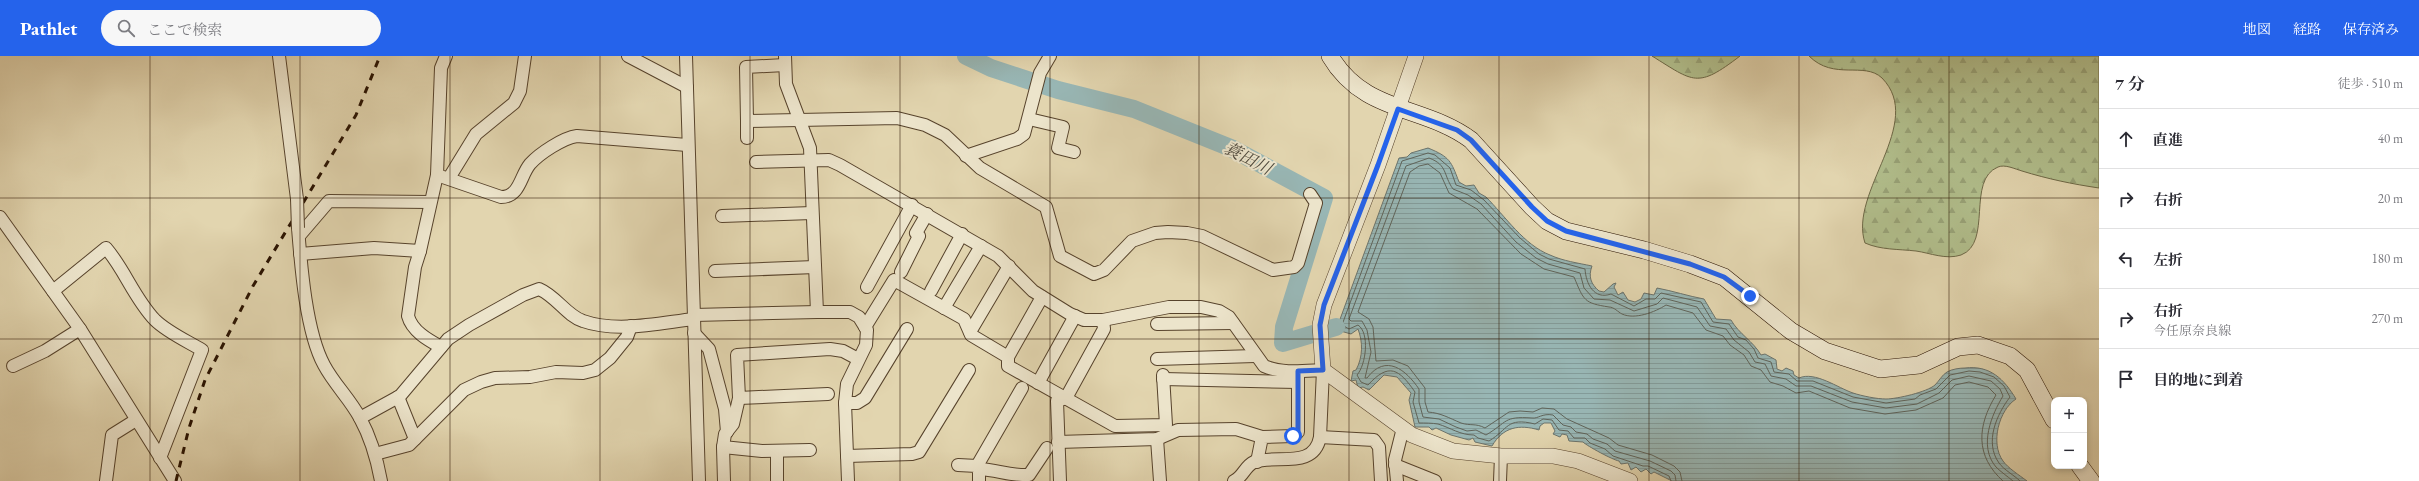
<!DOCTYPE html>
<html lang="ja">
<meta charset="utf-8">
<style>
:root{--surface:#fff;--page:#f7f7f7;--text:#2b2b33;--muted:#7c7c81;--line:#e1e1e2;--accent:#2563eb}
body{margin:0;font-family:"EB Garamond","Noto Serif JP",serif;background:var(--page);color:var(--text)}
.controls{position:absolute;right:12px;bottom:12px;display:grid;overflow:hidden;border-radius:8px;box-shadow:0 2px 6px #0003}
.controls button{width:36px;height:36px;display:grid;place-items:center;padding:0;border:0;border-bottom:1px solid var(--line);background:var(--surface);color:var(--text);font:20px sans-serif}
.stop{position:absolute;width:12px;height:12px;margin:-9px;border:3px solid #2563eb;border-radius:50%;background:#fff}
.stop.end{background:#2563eb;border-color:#fff;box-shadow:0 1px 4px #0008}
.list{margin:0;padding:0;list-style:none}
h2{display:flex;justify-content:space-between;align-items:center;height:52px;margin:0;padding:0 16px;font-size:17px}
h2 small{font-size:13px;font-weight:400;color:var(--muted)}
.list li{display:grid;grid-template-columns:26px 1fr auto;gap:12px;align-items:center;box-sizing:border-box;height:60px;padding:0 16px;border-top:1px solid var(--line)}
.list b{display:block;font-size:15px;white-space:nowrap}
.list p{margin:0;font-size:13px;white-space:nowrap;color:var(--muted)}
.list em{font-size:13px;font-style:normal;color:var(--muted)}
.icon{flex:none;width:22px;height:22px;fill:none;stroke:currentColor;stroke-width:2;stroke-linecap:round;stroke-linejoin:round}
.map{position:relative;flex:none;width:2099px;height:425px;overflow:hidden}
header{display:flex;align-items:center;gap:24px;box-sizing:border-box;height:56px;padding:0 20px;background:var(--accent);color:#fff}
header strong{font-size:19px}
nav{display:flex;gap:22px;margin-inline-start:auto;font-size:14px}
.search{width:280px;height:36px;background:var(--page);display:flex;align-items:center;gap:10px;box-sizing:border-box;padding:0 14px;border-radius:22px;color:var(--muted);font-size:15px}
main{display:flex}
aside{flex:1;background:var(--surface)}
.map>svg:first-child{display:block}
</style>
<header>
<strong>Pathlet</strong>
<div class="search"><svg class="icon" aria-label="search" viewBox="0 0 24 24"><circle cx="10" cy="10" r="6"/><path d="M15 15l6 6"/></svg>ここで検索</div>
<nav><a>地図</a><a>経路</a><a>保存済み</a></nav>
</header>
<main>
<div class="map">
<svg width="2099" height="425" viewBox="0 0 2099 425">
<defs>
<pattern id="forest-firs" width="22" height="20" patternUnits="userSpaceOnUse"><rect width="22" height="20" fill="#b1be8c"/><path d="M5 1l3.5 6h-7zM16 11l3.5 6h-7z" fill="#98a277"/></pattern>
<pattern id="water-rules" width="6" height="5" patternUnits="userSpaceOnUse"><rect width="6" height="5" fill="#98b6b4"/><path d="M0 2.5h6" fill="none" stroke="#839b99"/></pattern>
</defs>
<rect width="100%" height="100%" fill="#e2d5af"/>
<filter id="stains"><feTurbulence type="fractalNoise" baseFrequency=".005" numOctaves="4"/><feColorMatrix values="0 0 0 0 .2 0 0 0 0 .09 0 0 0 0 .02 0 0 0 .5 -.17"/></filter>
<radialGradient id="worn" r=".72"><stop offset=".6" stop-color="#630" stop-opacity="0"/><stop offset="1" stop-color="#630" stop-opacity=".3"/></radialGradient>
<!-- forest -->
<g fill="url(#forest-firs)" stroke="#6d6846">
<path d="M1652,0H1740C1697,33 1694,26 1652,0Z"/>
<path d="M1809,0H2099V132C2072,128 2048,123 2022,115C2015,113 2005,108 1998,111C1966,124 1993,187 1961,199C1946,204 1930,197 1916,195C1898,193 1881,194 1865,187C1848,136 1926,67 1882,22C1864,5 1834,25 1809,0Z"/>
</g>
<!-- water -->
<path fill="url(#water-rules)" stroke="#6c746c" d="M1428,92C1450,101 1451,105 1459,126L1466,130L1474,129L1479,137L1486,141C1505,160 1524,189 1550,199C1563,205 1578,207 1592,210C1588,221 1591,228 1599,235L1604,236L1613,228L1616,227L1614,231L1618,239L1623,236L1628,244L1635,246L1641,243L1644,237L1654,239L1657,232C1673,235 1688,240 1704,243L1716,263L1731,264C1739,278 1753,285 1761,299L1765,298L1776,304L1777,313L1782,315L1786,312L1793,315L1794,319L1799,322C1815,315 1838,332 1853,337C1862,340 1877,343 1886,343C1897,343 1927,336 1935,329C1939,325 1942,319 1947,316C1952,313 1960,312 1965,312C1990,309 2004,323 2016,343C1999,354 1990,387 2003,405C2008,412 2019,419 2027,425H1672L1654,416L1651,418L1646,413L1641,416L1636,411L1631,414L1628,407L1621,408L1619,405C1613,404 1587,390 1583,386L1569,385L1567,379L1562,378L1560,381L1553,378L1555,375L1551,367H1544L1540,370L1539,374C1519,368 1503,371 1492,390L1475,386L1473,382L1469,384L1451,379L1436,372L1432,374L1429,371H1415L1409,344L1411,337L1397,321L1384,319L1369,334L1363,331L1358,332L1356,324L1351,325L1353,315L1356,314C1363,301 1363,286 1358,273L1351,278L1337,274L1325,280V271L1339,266L1399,102L1407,101L1411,97Z"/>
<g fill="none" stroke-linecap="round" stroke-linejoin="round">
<!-- shore -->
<g stroke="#60645a" stroke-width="1">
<path d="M1671,425L1669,420L1648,410H1643L1613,400L1605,393L1590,387L1585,382H1574L1568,375L1559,374L1552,364L1543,363L1535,368C1506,361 1509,373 1489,385L1478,382L1474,379C1460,379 1451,372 1438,368C1432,367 1425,367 1419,367L1413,346L1415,336C1399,313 1389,306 1368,329L1361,326L1357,319C1366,309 1370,277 1358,269L1349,273L1342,269L1402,105L1428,97L1435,99L1450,112L1456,129L1471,134L1484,144L1520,182L1539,198L1549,203L1585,213C1586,228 1594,244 1611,238L1634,250L1646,243H1655L1661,237L1701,246L1713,266L1729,268L1738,281L1746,284L1754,293L1758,302L1771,306L1774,316L1789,318L1797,325H1813L1853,341L1886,347L1915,343L1920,339L1936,333L1950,319L1969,315L1980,316L1994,321L2004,330L2010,341C1997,358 1984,386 1999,407C2004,414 2014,419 2020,425"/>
<path d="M1676,425L1675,419L1671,415L1650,405L1615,395L1607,388L1593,383L1587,378L1576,376L1571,371L1563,369L1553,359C1542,357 1538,363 1532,362C1503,360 1508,366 1486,379L1476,374L1467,375L1456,371L1439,363L1423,361L1419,346V333C1406,314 1386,297 1367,322H1365L1371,296L1367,274L1362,265H1351L1349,263L1406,110L1429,102C1448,109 1443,119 1453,133L1468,139L1481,148L1516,186L1536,202L1548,208L1580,217L1584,232L1594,243L1610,244L1634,255L1657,248L1663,242L1697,251L1710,270L1726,273L1734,284L1749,296L1755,306L1765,308L1771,320L1786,323L1796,330H1811L1852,346L1886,352L1917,348L1939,337L1952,324L1969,320L1991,325L2000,333L2003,340C1992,358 1978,390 1996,411C2001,416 2007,420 2013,425"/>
<path d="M1682,425L1680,416L1674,410L1652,399L1618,389L1609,382L1567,363L1554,353L1542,352L1533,356L1520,355L1509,356L1485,372C1476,367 1470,370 1461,367C1449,362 1441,357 1428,356L1425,346V332L1408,310L1393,304L1376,305L1373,271L1369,263L1358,256L1410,116L1419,110L1428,108L1440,117L1449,137L1477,153L1521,198L1544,213L1574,221C1584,245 1584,247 1609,251C1614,251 1618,256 1622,258C1635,264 1655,256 1666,249L1693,257L1706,274L1723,280L1730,289L1744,299L1751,310L1761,314L1770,326L1783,330L1796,337L1809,335L1850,352L1885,358L1916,354L1943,342L1955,329L1969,326L1988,331L1996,339C1977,370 1975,400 2003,425"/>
</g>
<!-- river -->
<polyline stroke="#98b6b4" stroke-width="18" points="966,0 991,12 1058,34 1134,53 1231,92 1324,142 1284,271 1283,287 1336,271"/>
<!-- minor casing -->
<g stroke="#57432c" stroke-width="14">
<g id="minor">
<polyline points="279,0 297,143"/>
<polyline points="628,0 687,31"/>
<polyline points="686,0 699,425"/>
<polyline points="785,0 786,28 810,92 817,256"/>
<polyline points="785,9 746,11 747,65 897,62 925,69 945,79 980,112 1046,151 1060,200 1094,218 1104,214 1132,185 1155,177 1168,176 1187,177 1202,180 1273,214 1294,211 1298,207 1316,147 1310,138"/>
<polyline points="1029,63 1063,71 1058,92 1074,96"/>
<polyline points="747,65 747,82"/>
<polyline points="966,100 1017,83 1024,78 1040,17 1050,0"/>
<path d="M756,106L829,104L840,109L998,200L1033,235L1070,258L1084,264H1103L1169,251H1201L1219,255L1229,261L1264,310C1282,318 1303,315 1323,314L1320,381C1314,414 1276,398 1254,406C1245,410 1243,421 1234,425"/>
<path d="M437,119L501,141C520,141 520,120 530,108C540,97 563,82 577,80L687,89"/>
<polyline points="449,122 476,78 514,47 520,35 525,0"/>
<polyline points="722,160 812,157"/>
<polyline points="0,161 80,273 175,425"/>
<path d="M298,172C301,210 306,276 324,309C334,328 350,343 360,362C371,382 377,403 381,425"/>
<polyline points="299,180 329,145 430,146"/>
<path d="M420,195L415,211L408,260C412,275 428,284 441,291"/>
<polyline points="300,198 374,192 420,195 437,119 441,12 446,0"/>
<polyline points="715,215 815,211"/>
<polyline points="901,216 919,180 916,177 927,158"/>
<polyline points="867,231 912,149"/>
<path d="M53,235L106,192C125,214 134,242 155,264C167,276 187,285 202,294L160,402"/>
<polyline points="931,235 962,178"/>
<polyline points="944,252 981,190"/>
<polyline points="694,259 817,256 850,256 859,261 867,274 866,289 847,328 845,347 848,425"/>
<polyline points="1157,268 1233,267"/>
<polyline points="865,271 894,224 964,263 971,279 1008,301 1008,310 1115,370 1166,369 1163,319"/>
<polyline points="970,276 1009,210"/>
<polyline points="694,277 709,293 725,353 727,376"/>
<polyline points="1008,301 1042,241"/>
<polyline points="1157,303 1255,300"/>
<polyline points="13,310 45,295 80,273"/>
<polyline points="1163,323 1298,326"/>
<polyline points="1038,327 1075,260"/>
<polyline points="828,338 739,342 737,299 830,293 843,295 858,303"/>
<polyline points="398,341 415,383"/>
<polyline points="845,347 857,347 865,342 907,273"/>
<path d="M360,362L400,340L448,283L469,269L523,239L539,233C556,240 567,260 583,265C617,277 659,267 694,263"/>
<polyline points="1320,381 1374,384 1379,391 1381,425"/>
<polyline points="1157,383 1160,425"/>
<polyline points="1058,386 1157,383 1178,374 1236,373 1262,381"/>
<polyline points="723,391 762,395 810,394"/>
<polyline points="375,398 409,389 464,334 481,326 495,322 530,321 556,316 583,317 595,314 610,302 627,281 631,270"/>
<polyline points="847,400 912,398 919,396 969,314"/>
<polyline points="1257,406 1262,381 1293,380 1298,376 1298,320"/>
<polyline points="958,409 977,410 979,413 979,425"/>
<polyline points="1395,409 1435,425"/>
<polyline points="977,410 1022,332"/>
<path d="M979,413C998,414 1010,420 1029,419L1047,392"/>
<polyline points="106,425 112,379 136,364"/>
<polyline points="724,425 723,391 725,378 733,368 739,342"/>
<polyline points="777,425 777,395"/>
<polyline points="1060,425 1057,345 1066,342 1104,273 1103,264"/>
<polyline points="1397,425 1395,404 1403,372"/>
<polyline points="1500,425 1501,400"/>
</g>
</g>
<!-- tertiary casing -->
<g stroke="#57432c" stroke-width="16">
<polyline id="tertiary" points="1416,0 1378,109 1324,249 1320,269 1323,314 1412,379 1453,395 1501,400 1553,400 1578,405 1630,425"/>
</g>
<!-- secondary casing -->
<g stroke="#291200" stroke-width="18">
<g id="secondary">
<path d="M1330,0C1364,58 1424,49 1471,84L1532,151L1547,165L1566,175L1644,194L1690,208L1724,221L1791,275L1825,295L1880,313L1919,309L1958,291L1978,289L2010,300L2027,314L2054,364"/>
<polyline points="2080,410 2091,425"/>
</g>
</g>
<!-- minor -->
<use href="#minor" stroke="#ece4cb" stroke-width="12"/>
<!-- tertiary -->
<use href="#tertiary" stroke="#ece4cb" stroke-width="15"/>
<!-- secondary -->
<use href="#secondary" stroke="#ece4cb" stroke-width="17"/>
<!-- rail -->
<polyline stroke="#291200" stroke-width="3" stroke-dasharray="7 7" stroke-linecap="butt" points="176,425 189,372 205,324 253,230 356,59 380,0"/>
<!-- minor-bridge casing -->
<g stroke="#57432c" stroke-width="14" stroke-linecap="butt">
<polyline id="minor-bridge" points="297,143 298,172"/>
</g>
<!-- minor-bridge -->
<use href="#minor-bridge" stroke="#ece4cb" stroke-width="12"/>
</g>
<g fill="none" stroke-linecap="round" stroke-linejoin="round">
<!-- route -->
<polyline stroke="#2563eb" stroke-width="5" points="1293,380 1298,376 1298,315 1323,314 1320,269 1324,249 1378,109 1398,53 1457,74 1471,84 1532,151 1547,165 1566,175 1690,208 1724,221 1750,240"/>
</g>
<!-- grid -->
<path fill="none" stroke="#291200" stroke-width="1" stroke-opacity="0.55" d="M150,0V425M300,0V425M450,0V425M600,0V425M750,0V425M900,0V425M1050,0V425M1199,0V425M1349,0V425M1499,0V425M1649,0V425M1799,0V425M1949,0V425M0,142H2099M0,283H2099"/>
<g text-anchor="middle" stroke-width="4" stroke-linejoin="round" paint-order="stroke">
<!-- water labels -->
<g font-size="17" font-style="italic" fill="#504b3f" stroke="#ece4cb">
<text transform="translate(1248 102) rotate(27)" y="6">蓑田川</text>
</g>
</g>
<rect width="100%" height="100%" filter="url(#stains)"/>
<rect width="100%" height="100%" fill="url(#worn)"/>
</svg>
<div class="controls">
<button>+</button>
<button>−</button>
</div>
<div class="stop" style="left:1293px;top:380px"></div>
<div class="stop end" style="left:1750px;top:240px"></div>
</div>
<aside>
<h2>7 分<small>徒歩 · 510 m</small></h2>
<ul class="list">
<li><svg class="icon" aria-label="ahead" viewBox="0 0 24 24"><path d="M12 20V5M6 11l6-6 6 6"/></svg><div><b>直進</b></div><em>40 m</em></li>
<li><svg class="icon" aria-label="right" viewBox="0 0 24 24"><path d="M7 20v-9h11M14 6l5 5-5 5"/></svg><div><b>右折</b></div><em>20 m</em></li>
<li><svg class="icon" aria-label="left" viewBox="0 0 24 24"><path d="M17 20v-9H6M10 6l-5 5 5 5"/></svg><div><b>左折</b></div><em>180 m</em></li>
<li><svg class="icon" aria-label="right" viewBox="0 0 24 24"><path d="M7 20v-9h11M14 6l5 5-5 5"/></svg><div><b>右折</b><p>今任原奈良線</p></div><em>270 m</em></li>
<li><svg class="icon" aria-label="arrive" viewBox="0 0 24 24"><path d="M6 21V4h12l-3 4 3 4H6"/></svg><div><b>目的地に到着</b></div></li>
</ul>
</aside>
</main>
